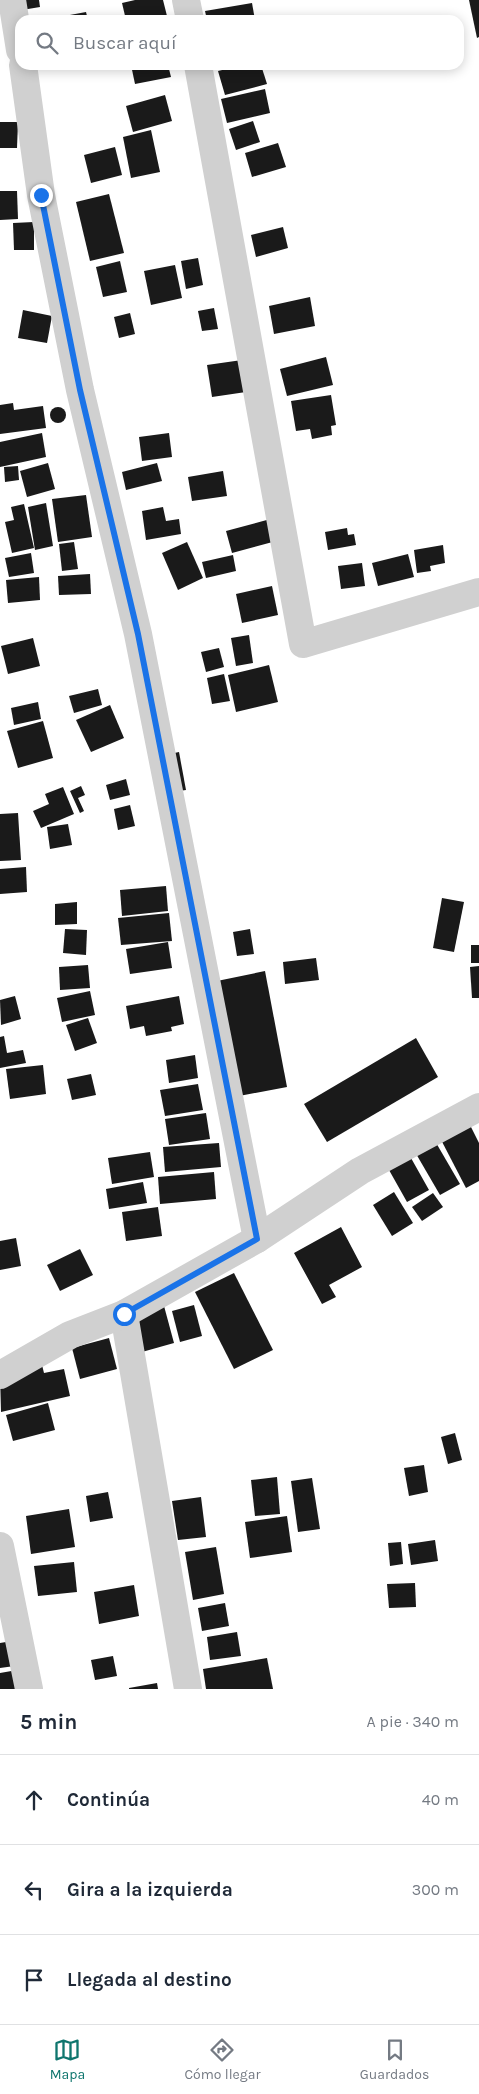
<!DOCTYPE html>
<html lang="es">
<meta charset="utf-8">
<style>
:root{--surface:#fff;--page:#f2f2f3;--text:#1f2937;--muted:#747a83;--line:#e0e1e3;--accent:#0f766e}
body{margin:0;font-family:Karla,sans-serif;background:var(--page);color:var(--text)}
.stop{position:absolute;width:15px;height:15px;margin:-11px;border:4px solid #1a73e8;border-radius:50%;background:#fff}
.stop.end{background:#1a73e8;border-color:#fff;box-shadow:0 1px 5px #0008}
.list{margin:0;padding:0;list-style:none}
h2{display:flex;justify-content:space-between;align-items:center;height:65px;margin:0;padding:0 20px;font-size:21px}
h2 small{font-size:16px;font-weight:400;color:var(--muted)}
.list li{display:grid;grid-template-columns:32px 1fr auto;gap:15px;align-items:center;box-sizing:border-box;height:90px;padding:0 20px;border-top:1px solid var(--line)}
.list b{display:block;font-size:19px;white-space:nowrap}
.list em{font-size:16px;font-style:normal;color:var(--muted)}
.icon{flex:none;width:28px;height:28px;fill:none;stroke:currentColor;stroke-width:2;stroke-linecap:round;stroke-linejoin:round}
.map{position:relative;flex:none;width:479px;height:1689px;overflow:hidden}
.search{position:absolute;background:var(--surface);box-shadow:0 2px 12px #0003;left:15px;right:15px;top:15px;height:55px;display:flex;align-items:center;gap:12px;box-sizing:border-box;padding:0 18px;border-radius:15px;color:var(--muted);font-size:19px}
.sheet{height:335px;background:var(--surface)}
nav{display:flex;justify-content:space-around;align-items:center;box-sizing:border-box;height:70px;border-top:1px solid var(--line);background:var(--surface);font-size:14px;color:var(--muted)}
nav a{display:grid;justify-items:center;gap:2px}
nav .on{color:var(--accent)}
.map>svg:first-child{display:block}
</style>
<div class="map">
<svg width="479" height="1689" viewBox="0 0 479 1689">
<rect width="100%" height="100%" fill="#fff"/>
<!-- building -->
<g fill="#1a1a1a">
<polygon points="21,0 39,0 40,7 22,10"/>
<polygon points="135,0 163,0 168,20 126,20 122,3"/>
<polygon points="469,0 479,0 479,37 477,38"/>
<polygon points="252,3 255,20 207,20 205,11"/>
<polygon points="86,12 88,20 60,20 59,17"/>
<polygon points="131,65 168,65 171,77 135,84"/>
<polygon points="243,65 261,65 267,84 225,95 218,71"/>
<polygon points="265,89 270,113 227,123 221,99"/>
<polygon points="165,95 172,121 133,132 126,106"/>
<polygon points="253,121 260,142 236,150 229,129"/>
<polygon points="0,122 18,122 17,148 0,148"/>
<polygon points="151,130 160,172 131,178 123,137"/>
<polygon points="278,143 286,167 252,177 245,153"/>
<polygon points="115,147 122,175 91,183 84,155"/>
<polygon points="0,191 17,191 18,219 0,220"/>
<polygon points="109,194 124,253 90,261 76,202"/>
<polygon points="34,222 34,250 14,250 13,223"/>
<polygon points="283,227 288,248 256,257 251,235"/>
<polygon points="198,258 203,285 186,289 181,261"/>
<polygon points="120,261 127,292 103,297 96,267"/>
<polygon points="175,265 182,298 151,305 144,271"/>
<polygon points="310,297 315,326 274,334 269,306"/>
<polygon points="214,308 218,329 202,331 198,311"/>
<polygon points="23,310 52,316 47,343 18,338"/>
<polygon points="130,313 135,334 119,338 114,317"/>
<polygon points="326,357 333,385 287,396 280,369"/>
<polygon points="242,360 246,392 212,397 207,365"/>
<polygon points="331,395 336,425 331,426 332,435 312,439 310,429 296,431 291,401"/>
<polygon points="13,403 14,410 43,406 46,428 0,434 0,405"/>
<circle cx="58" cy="415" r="8"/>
<polygon points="42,433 46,457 0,467 0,442"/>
<polygon points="169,433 172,457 142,461 139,437"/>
<polygon points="48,463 55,489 27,497 20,471"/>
<polygon points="157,463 162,481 126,490 122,472"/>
<polygon points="18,466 19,480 5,482 4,467"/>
<polygon points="223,471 227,496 192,501 188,477"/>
<polygon points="86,495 92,537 58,542 52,499"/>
<polygon points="46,503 53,546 35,550 28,507"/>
<polygon points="24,504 34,548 12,553 5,522 14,520 11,507"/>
<polygon points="163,507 166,521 179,519 181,534 146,540 142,511"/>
<polygon points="274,518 280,540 232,553 226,531"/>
<polygon points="347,528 348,535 354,534 356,545 328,550 325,532"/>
<polygon points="74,542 78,569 62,571 59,544"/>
<polygon points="187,542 203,578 178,590 162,553"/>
<polygon points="443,545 445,563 430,566 431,571 417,573 414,550"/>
<polygon points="31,553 34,573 9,577 5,558"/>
<polygon points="408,554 414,577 378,586 372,563"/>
<polygon points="233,555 236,571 206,578 202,562"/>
<polygon points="362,563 365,586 341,589 338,566"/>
<polygon points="90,574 91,594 59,595 58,576"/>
<polygon points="39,577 40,600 8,603 6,580"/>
<polygon points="272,586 278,615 242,623 236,594"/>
<polygon points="249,635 253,663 236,666 231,638"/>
<polygon points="33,638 40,666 8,674 1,646"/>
<polygon points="219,648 224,667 206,672 201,652"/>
<polygon points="269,665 278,702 236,712 228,675"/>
<polygon points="224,674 230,701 212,704 207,678"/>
<polygon points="98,689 102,705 74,713 69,696"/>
<polygon points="38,702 41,719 14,725 11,708"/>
<polygon points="110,705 124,738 91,752 76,720"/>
<polygon points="43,721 53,758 18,768 7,731"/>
<polygon points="179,752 186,790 172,792 165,755"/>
<polygon points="126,779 130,795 110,800 106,785"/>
<polygon points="81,786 85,795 78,798 84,811 80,813 70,791"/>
<polygon points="63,787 74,814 41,828 33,811 49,804 45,794"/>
<polygon points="130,805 135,826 118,830 114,809"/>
<polygon points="18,813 21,860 0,861 0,814"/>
<polygon points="68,824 72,845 50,849 47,827"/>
<polygon points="26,867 27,892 0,894 0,869"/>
<polygon points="166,886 168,911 122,916 120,890"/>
<polygon points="442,898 464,902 454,952 433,948"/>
<polygon points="77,902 77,924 55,925 55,904"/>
<polygon points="169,913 172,941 121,945 118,918"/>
<polygon points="65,929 87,930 86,955 63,953"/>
<polygon points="250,929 254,954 237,956 233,932"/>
<polygon points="168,942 172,968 130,974 126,949"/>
<rect x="471" y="945" width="8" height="18"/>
<polygon points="316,958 319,980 285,984 283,962"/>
<polygon points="88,965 90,988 60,990 59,967"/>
<polygon points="479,966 479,998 472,998 470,967"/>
<polygon points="265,971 287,1087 239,1096 217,981"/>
<polygon points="90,991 95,1015 62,1022 57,998"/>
<polygon points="15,996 21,1019 1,1025 0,1000"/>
<polygon points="179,996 184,1024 171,1027 172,1031 146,1036 144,1026 130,1029 126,1006"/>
<polygon points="88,1018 97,1043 75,1051 66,1025"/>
<polygon points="4,1036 7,1053 23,1050 26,1063 0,1068 0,1037"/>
<polygon points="416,1038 438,1077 327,1142 304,1104"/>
<polygon points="195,1055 198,1078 169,1083 166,1060"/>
<polygon points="43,1065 46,1094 10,1099 6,1069"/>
<polygon points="91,1074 96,1095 72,1100 67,1079"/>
<polygon points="198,1084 203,1110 165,1116 160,1090"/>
<polygon points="206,1113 210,1139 169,1145 165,1119"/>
<polygon points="467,1119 479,1143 479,1181 466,1188 438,1134"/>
<polygon points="435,1141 460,1184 440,1195 415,1152"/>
<polygon points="219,1143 221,1167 165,1172 163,1147"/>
<polygon points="150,1152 154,1177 112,1184 108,1158"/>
<polygon points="411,1158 429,1190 407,1202 389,1170"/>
<polygon points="214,1172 216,1199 160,1204 158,1177"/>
<polygon points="143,1182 147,1203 109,1209 106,1189"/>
<polygon points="394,1192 413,1223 392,1236 373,1205"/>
<polygon points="433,1193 443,1207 422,1221 412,1207"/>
<polygon points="158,1207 162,1236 126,1241 122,1212"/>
<polygon points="341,1227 362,1267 329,1285 336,1297 322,1304 294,1253"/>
<polygon points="16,1238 21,1266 0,1270 0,1241"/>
<polygon points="80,1249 93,1275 60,1291 47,1265"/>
<polygon points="234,1273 273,1350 234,1369 195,1292"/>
<polygon points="194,1305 202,1336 180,1342 172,1311"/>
<polygon points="164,1306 174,1343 142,1352 132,1315"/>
<polygon points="109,1338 117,1369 80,1379 72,1348"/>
<polygon points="42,1365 44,1373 64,1369 70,1396 1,1412 0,1375"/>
<polygon points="48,1403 55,1430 13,1441 6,1415"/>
<polygon points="455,1433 462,1460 448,1464 441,1437"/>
<polygon points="424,1465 428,1492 409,1496 404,1468"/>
<polygon points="277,1477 280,1514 255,1516 251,1480"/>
<polygon points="312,1478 320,1529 298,1532 291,1481"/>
<polygon points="108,1492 113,1518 90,1522 86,1496"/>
<polygon points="201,1497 206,1537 178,1540 172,1501"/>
<polygon points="69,1509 75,1547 31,1554 26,1516"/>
<polygon points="287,1516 292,1552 250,1558 245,1522"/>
<polygon points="435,1540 438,1561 411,1565 408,1544"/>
<polygon points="401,1542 403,1564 390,1566 388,1543"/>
<polygon points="216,1547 224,1594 193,1600 185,1552"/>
<polygon points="74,1562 77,1592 38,1596 34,1566"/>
<polygon points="415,1583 416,1607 389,1608 387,1584"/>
<polygon points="134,1585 139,1616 99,1624 94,1592"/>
<polygon points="225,1603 229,1626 202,1631 198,1608"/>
<polygon points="237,1632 241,1656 210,1660 207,1637"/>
<polygon points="18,1640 22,1665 0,1668 0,1643"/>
<polygon points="113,1656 117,1676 95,1680 91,1660"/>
<polygon points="267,1658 273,1689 206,1689 203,1669"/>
<polygon points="23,1669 26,1689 0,1689 0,1673"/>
<polygon points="157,1683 158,1689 129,1689 129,1688"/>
</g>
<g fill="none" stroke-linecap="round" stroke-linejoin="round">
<!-- street -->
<g stroke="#d0d0d0" stroke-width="28">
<polyline points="12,0 20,50"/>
<polyline points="186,0 190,20"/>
<polyline points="23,65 41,195 80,390 138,634 257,1239"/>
<polyline points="198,65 303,644 479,592"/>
<polyline points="124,1314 188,1689"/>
<polyline points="0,1375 70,1335 124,1314 257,1239 360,1171 479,1107"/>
<polyline points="0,1546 29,1689"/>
</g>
</g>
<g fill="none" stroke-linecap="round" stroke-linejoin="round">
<!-- route -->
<polyline stroke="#1a73e8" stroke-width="6" points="41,195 80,390 138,634 257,1239 124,1314"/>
</g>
</svg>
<div class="stop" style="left:124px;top:1314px"></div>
<div class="stop end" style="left:41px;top:195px"></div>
<div class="search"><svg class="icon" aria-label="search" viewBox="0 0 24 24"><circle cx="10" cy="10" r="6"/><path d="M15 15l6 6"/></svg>Buscar aquí</div>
</div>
<section class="sheet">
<h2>5 min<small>A pie · 340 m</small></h2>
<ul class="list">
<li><svg class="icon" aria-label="ahead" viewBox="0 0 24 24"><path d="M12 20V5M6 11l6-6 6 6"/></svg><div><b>Continúa</b></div><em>40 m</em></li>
<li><svg class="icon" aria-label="left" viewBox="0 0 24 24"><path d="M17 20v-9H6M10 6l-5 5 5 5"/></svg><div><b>Gira a la izquierda</b></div><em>300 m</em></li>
<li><svg class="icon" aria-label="arrive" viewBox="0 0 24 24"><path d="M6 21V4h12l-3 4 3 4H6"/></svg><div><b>Llegada al destino</b></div></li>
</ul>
</section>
<nav>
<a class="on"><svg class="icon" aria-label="map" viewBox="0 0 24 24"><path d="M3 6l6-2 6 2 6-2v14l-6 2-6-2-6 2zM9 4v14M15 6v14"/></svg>Mapa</a>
<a><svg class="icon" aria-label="directions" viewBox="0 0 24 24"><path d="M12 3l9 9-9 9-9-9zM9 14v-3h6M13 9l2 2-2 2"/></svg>Cómo llegar</a>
<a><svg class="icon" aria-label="saved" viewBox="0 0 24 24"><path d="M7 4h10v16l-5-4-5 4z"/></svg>Guardados</a>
</nav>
